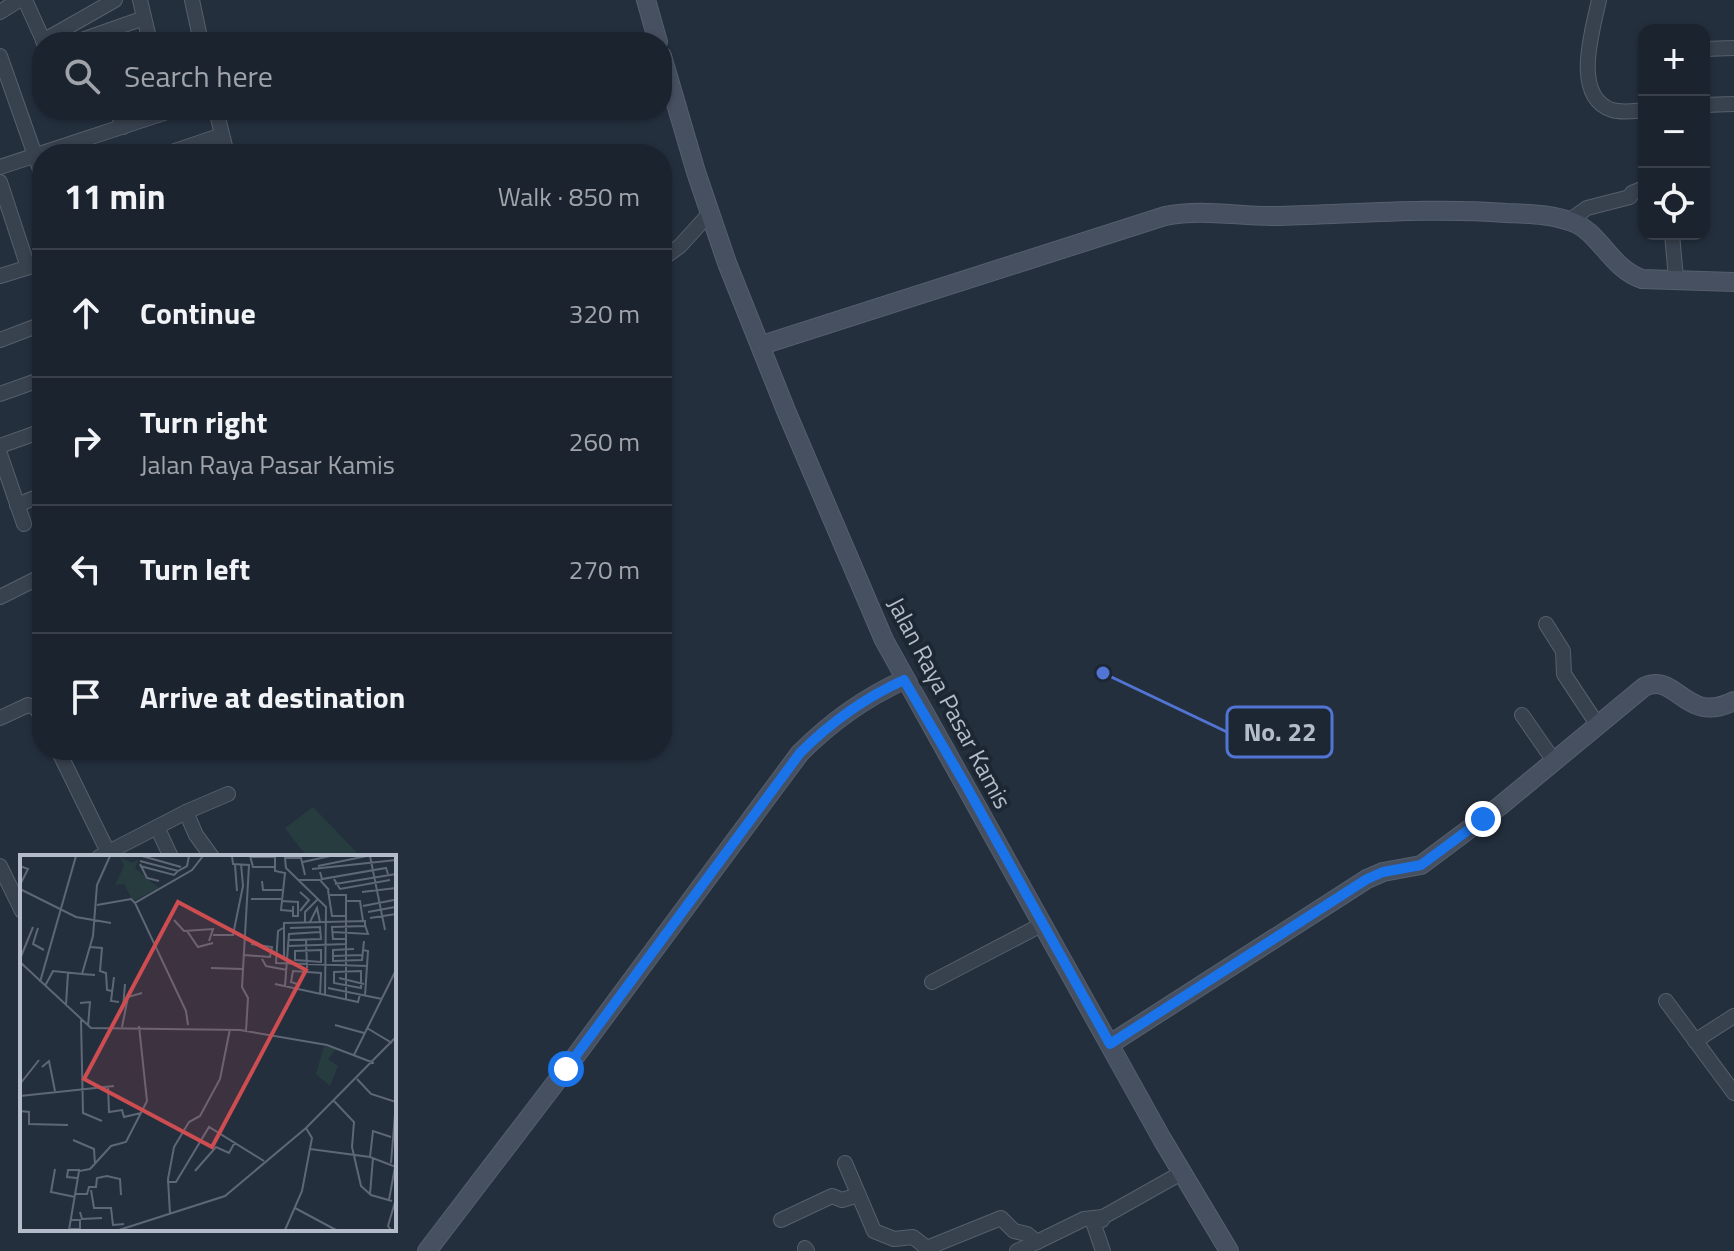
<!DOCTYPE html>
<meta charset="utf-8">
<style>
:root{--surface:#1b232e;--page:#242b36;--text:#f1f3f6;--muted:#a0a4aa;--line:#39404a}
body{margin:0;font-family:"Titillium Web",sans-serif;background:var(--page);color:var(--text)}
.controls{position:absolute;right:24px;top:24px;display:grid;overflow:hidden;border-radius:16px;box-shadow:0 2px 6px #0004}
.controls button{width:72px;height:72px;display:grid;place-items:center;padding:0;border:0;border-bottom:2px solid var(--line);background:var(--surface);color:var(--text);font:40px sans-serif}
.stop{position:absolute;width:24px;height:24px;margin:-18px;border:6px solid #1a73e8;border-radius:50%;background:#fff}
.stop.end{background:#1a73e8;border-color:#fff;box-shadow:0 2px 8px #0008}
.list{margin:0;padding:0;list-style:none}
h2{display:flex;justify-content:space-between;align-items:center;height:104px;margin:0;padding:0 32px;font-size:34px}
h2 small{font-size:26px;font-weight:400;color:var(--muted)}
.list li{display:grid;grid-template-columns:52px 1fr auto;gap:24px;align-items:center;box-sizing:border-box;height:128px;padding:0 32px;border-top:2px solid var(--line)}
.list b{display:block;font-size:30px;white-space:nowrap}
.list p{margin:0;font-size:26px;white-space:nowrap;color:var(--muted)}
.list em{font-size:26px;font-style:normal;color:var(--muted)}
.icon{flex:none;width:44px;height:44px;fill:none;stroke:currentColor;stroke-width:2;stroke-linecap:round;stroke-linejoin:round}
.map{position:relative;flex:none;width:1734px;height:1251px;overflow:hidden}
.search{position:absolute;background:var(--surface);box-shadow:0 2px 6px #0004;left:32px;top:32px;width:640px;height:88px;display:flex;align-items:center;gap:20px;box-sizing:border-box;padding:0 28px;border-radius:32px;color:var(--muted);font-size:30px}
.panel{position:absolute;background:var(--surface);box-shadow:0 2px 6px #0004;left:32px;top:144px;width:640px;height:616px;border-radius:32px}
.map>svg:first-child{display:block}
</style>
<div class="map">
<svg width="1734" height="1251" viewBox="0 0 1734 1251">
<rect width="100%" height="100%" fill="#242f3e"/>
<!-- green -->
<polygon fill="#263c3f" points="313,807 361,857 307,857 285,828"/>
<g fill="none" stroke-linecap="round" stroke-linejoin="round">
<!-- street casing -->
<g stroke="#565f6c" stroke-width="16">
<g id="street">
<polyline points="25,0 44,42"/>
<polyline points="140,0 150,42"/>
<polyline points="192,0 201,42"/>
<path d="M1599,0C1593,29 1571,96 1612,110C1622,113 1634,111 1644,110"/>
<polyline points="0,12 19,0"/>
<polyline points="43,41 115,0"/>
<polyline points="76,42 144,18"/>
<polyline points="1704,49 1734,48"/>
<polyline points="0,56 42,175"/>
<polyline points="1704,105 1734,104"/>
<polyline points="117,110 123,127"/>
<polyline points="216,110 227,154"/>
<polyline points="166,154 222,135"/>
<polyline points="0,167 173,110"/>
<polyline points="0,182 28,267"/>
<polyline points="1569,221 1587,208 1630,197 1632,193 1644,188"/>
<polyline points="1672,234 1676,278"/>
<polyline points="662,259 680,246 709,214"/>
<polyline points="0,276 42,263"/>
<polyline points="0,340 42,324"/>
<polyline points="0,394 42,379"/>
<polyline points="0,446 42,431"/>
<polyline points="0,454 24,524"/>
<polyline points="17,505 42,495"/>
<polyline points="0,597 42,576"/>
<polyline points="1546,624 1563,651 1564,674 1597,724"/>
<polyline points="1522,715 1554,761"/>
<polyline points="0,718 28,705 36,708 42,718"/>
<polyline points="58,750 108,852"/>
<polyline points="186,812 228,794"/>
<polyline points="157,827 186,812 196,835 212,857"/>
<polyline points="99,857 157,827 171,857"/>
<polyline points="0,866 22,911"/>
<polyline points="932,982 1043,924"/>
<polyline points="1666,1001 1734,1093"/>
<polyline points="1695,1041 1734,1016"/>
<polyline points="845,1163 874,1231 894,1239 913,1237 927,1248 1001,1218 1014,1231 1027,1234 1037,1242 1084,1219 1103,1217 1183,1172"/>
<polyline points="781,1220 832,1196 842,1200 858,1195"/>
<polyline points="1102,1220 1093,1222 1103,1251"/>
<polyline points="805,1248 807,1251"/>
<polyline points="1017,1251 1037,1242"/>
</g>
</g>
<!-- secondary casing -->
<g stroke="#565f6c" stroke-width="20">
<g id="secondary">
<polyline points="646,0 658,42"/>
<polyline points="662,56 696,172 727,263 787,413 884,640 1162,1139 1229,1251"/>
<path d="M762,345L1165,216C1203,208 1241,217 1280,216C1356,214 1430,207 1506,213C1528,214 1551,214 1572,222C1600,232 1610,268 1642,279L1734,282"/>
<path d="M1110,1044L1367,879L1383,872L1421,865L1500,806L1644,687C1677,671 1685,726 1734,701"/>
<path d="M427,1251L566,1069L800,753C831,722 864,698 904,680"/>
</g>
</g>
<!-- street -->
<use href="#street" stroke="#38414e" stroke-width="14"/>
<!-- secondary -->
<use href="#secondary" stroke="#465061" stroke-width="18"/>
</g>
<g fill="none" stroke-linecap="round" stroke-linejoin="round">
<!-- route -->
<path stroke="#1a73e8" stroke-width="10" d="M566,1069L800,753C831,722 864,698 904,680L965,784L1110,1044L1367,879L1383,872L1421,865L1483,819"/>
</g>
<g text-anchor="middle" stroke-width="8" stroke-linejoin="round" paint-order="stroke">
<!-- street labels -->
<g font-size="24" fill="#b4bcc9" stroke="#1d2633">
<text transform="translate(949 703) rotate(62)" y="8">Jalan Raya Pasar Kamis</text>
</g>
</g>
<!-- overview -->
<g transform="translate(20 855)">
<rect width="376" height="376" fill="#242f3e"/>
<path d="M100,2L112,8L119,4L115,13L139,33L113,46L104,29L95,30L104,11ZM304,191L316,194L308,204L318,211L310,231L296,219Z" fill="#263c3f"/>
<path fill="none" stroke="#5e6776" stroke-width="2" d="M122,1L161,12M212,1L213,9L229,10L222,132L228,143L226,176M230,1L233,12H255M255,1V16L265,18L261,55L273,56M350,1L365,75M230,2H255M120,6L158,16L167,11L169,1M283,7L310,1M120,9L127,23L139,26M215,10L217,36M0,11L8,14L0,30M120,11L154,20L158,16M298,11L347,1M292,14L376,5M300,17L302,24L366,13L368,19M285,20L281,3H265L266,13L306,52L305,141M314,24L320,34L370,25M279,25H300L309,35M242,26L243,35H262M315,29L376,19M0,34L56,62L91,68M308,35L312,61H327M280,37L289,45L280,56M342,37L376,33M310,40H326V144M231,44H261M261,46L278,47V61H273V51M326,46H340L343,66M77,50L111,44L115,48M343,51L374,45M348,57L375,52M350,63L376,59M154,65L164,76L193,74L189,86M290,67L297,53L300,67M285,69V57L298,44M18,73L13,89L24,95M263,73L258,76L256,108L347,111M167,76L178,92L193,88M313,77L348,79L345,70M193,80H213L223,31L221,9M286,84L287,113M269,85L301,84L300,72L270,73M267,91L327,89M70,92L82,93L80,116L86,118L87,135L92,136M334,94L313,95V106L342,105L344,86M301,95V107L275,105V96ZM343,95L348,96L345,141M224,100L250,102L252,92L231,89M313,101L342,100M0,104L13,72M242,104L246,111L267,115M264,104V68L345,66V71L312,72L313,84H327M0,107L71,173L220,175L307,190L354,208M191,113L223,114M341,116V133L314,128V117ZM75,120L62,119L73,81L77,30L90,1M94,122L91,146L99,147M319,123L344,129M20,127L56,1M255,129L338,147L340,139M280,130L271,127L273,116L301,118L300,140M25,131L33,116L62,119M265,131L269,79L300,77M308,133L362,144M60,148L70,147L68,171M46,150L48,118M103,153L105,129M61,165L63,258L82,266M168,170L166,156L115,48L172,15L183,1M315,170L344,178M102,172L108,142L122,138M347,173L372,188M334,200L376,115M22,212L29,206L35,236M337,224L351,239L376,247M0,229L19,205M88,231L89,257L102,255L104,262L121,258M0,241L94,231M314,246L334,267L332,292L341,331L351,340L372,346M0,256L9,257V269L48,270M53,285L74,294L75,310M290,294L350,302L376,312M350,302L353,276L371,282M371,308L376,247M35,314L31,337L55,342M175,316L196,292L209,298L215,287M57,323L47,322L48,315H60M147,327H156L189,272L244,306M71,335L74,353H91L93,370L104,369M55,339H67L69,332H76L77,323L87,321L100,324L101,340M350,339L353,303M369,345L375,312M275,353L316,375M60,357L62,364L82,363M150,359L148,324L154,292L169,267L180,261L200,224L210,174M49,374H60V365H51M49,375L59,316L70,314L91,291L106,287L127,246L119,171M99,375L205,341L286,273L376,182M265,375L282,336L292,283L286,273M371,375L368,371L375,347"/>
<path fill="#ce4d50" fill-opacity="0.15" stroke="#ce4d50" stroke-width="4" d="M158,47L286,115L192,292L64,224Z"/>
<rect width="376" height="376" fill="none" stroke="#b4bcc9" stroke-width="4"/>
</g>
<!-- callouts -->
<path fill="none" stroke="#5274d3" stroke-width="3" d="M1103 673L1227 732"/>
<circle fill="#5274d3" stroke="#1d2633" stroke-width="3" cx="1103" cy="673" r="8"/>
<rect fill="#1d2633" stroke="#5274d3" stroke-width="3" x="1227" y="707" width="105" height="50" rx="8"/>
<g font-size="26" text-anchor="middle" font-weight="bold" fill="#b4bcc9">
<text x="1280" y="741">No. 22</text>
</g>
</svg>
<div class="controls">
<button>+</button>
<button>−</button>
<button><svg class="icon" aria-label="locate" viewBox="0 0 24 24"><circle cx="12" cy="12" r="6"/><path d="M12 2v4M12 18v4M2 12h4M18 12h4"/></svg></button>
</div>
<div class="stop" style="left:566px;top:1069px"></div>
<div class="stop end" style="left:1483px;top:819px"></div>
<div class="search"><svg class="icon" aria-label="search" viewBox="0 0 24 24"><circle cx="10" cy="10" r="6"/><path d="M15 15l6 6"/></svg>Search here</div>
<section class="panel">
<h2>11 min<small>Walk · 850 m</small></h2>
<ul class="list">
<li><svg class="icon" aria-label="ahead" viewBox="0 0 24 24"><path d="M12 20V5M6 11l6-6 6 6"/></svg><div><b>Continue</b></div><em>320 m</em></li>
<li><svg class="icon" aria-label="right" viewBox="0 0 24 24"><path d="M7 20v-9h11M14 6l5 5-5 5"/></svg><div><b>Turn right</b><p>Jalan Raya Pasar Kamis</p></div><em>260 m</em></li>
<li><svg class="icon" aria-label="left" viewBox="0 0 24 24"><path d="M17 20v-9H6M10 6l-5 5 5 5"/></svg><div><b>Turn left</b></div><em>270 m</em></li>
<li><svg class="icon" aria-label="arrive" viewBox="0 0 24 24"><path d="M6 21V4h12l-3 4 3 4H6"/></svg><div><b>Arrive at destination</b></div></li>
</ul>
</section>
</div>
